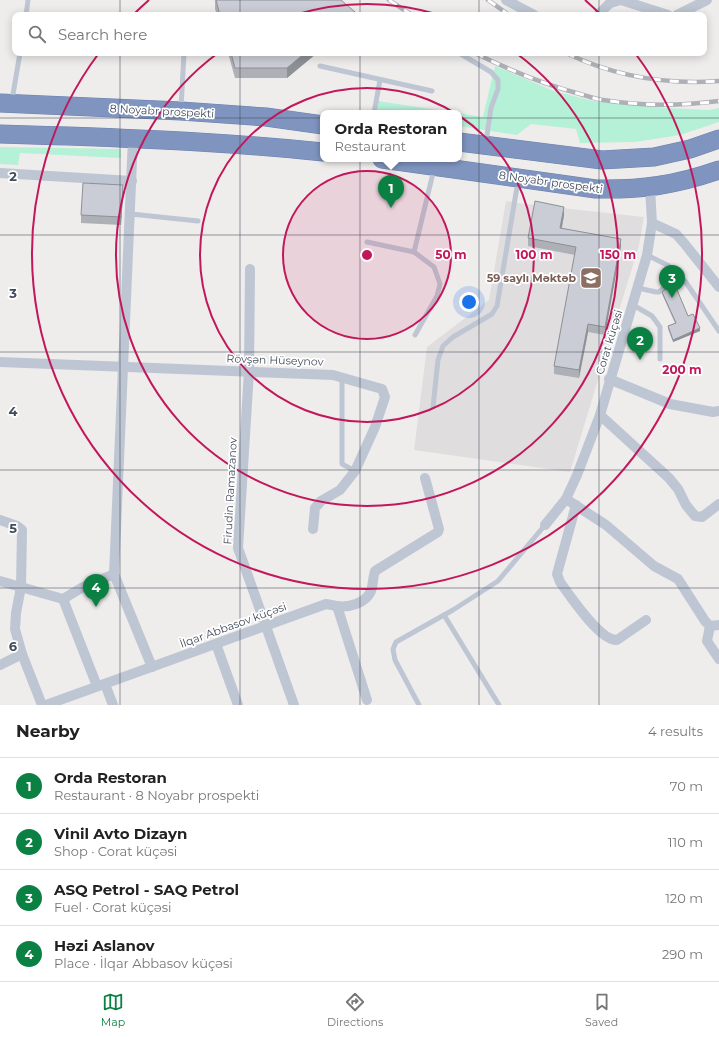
<!DOCTYPE html>
<meta charset="utf-8">
<style>
:root{--surface:#fff;--page:#f2f2f2;--text:#222;--muted:#767676;--line:#e0e0e0;--accent:#0b8043}
body{margin:0;font-family:Montserrat,sans-serif;background:var(--page);color:var(--text)}
.you{position:absolute;left:469px;top:302px;width:14px;height:14px;margin:-10px;border:3px solid #fff;border-radius:50%;background:#1a73e8;box-shadow:0 0 0 6px #1a73e833}
.badge{display:grid;place-items:center;width:26px;height:26px;border-radius:50%;background:var(--accent);color:#fff;font-size:13px;font-weight:700}
.pin{position:absolute;translate:-50% -33px;filter:drop-shadow(0 1px 2px #0008)}
.pin::after{content:'';position:absolute;top:21px;width:14px;height:12px;background:inherit;clip-path:polygon(0 0,100% 0,50% 100%)}
.popup{position:absolute;left:320px;top:110px;width:142px;height:52px;box-sizing:border-box;display:grid;place-content:center;border-radius:8px;background:var(--surface);filter:drop-shadow(0 1px 3px #0005);font-size:13px;white-space:nowrap;color:var(--muted)}
.popup b{font-size:15px;color:var(--text)}
.popup::after{content:'';position:absolute;left:50%;top:100%;margin-left:-8px;border:8px solid transparent;border-top-color:var(--surface)}
.list{margin:0;padding:0;list-style:none}
h2{display:flex;justify-content:space-between;align-items:center;height:52px;margin:0;padding:0 16px;font-size:17px}
h2 small{font-size:13px;font-weight:400;color:var(--muted)}
.list li{display:grid;grid-template-columns:26px 1fr auto;gap:12px;align-items:center;box-sizing:border-box;height:56px;padding:0 16px;border-top:1px solid var(--line)}
.list b{display:block;font-size:15px;white-space:nowrap}
.list p{margin:0;font-size:13px;white-space:nowrap;color:var(--muted)}
.list em{font-size:13px;font-style:normal;color:var(--muted)}
.icon{flex:none;width:22px;height:22px;fill:none;stroke:currentColor;stroke-width:2;stroke-linecap:round;stroke-linejoin:round}
.map{position:relative;flex:none;width:719px;height:705px;overflow:hidden}
.search{position:absolute;background:var(--surface);box-shadow:0 2px 10px #0003;left:12px;right:12px;top:12px;height:44px;display:flex;align-items:center;gap:10px;box-sizing:border-box;padding:0 14px;border-radius:8px;color:var(--muted);font-size:15px}
.sheet{height:276px;background:var(--surface)}
nav{display:flex;justify-content:space-around;align-items:center;box-sizing:border-box;height:56px;border-top:1px solid var(--line);background:var(--surface);font-size:11px;color:var(--muted)}
nav a{display:grid;justify-items:center;gap:2px}
nav .on{color:var(--accent)}
.map>svg:first-child{display:block}
</style>
<div class="map">
<svg width="719" height="705" viewBox="0 0 719 705">
<rect width="100%" height="100%" fill="#efecec"/>
<!-- education -->
<polygon fill="#e0ddde" points="506,201 525,204 644,217 639,245 570,472 414,450 427,347 489,300"/>
<!-- green -->
<g fill="#b5f1d6">
<polygon points="495,66 554,91 593,101 668,108 709,110 719,108 719,122 680,135 635,142 580,143 576,129 531,124 517,135 459,126 459,113 483,117"/>
<polygon points="378,101 457,113 377,113"/>
<polygon points="0,147 121,149 121,158 20,153 18,165 0,164"/>
</g>
<g fill="none" stroke-linecap="round" stroke-linejoin="round">
<!-- highway casing -->
<g stroke="#6b80ab" stroke-width="19">
<g id="highway">
<polyline points="0,103 181,111 266,117 323,125"/>
<path d="M0,134C108,137 216,141 323,152"/>
<polyline points="459,142 602,160 654,157 690,149 719,139"/>
<path d="M382,159L596,189C641,190 676,185 719,170"/>
</g>
</g>
<!-- lane -->
<g stroke="#bec6d3" stroke-width="5">
<polyline points="26,15 28,0"/>
<polyline points="459,53 491,72 498,80 498,89 491,108 486,142"/>
<polyline points="320,66 432,91"/>
<polyline points="12,100 20,53"/>
<polyline points="181,108 184,53"/>
<polyline points="374,113 380,80"/>
<polyline points="131,214 198,221"/>
<polyline points="367,242 414,252"/>
<polyline points="647,255 669,266 685,281 719,331"/>
<polyline points="638,288 656,292 659,292 679,275"/>
<polyline points="633,305 652,316 660,327 660,359"/>
<polyline points="415,335 437,296 440,284 434,267 414,252 434,169"/>
<polyline points="342,377 342,464 355,471"/>
<polyline points="433,407 438,360 443,346 453,337 492,314 497,306 518,181"/>
<polyline points="444,615 499,705"/>
<polyline points="419,705 395,660 393,649 396,642 453,610 498,581 545,525"/>
</g>
<!-- street -->
<g stroke="#bec6d3" stroke-width="10">
<polyline points="506,0 534,15"/>
<polyline points="598,15 610,3 621,0 668,15"/>
<polyline points="677,15 707,0"/>
<polyline points="133,138 114,574 152,667"/>
<polyline points="0,173 132,181"/>
<polyline points="652,223 676,234 684,243 719,287"/>
<polyline points="250,269 249,371 238,548 294,705"/>
<polyline points="0,362 333,375 382,389 385,397 375,427 355,471 340,490 321,501 315,508 313,529"/>
<polyline points="609,379 670,404 713,412 719,411"/>
<polyline points="600,415 669,478 678,489 686,505 695,516 702,517 719,504"/>
<polyline points="566,499 606,525 654,566 678,579 705,621 710,626 719,625"/>
<path d="M576,505L557,574L560,582C570,596 600,641 617,640L646,620"/>
<polyline points="0,520 17,526 22,530 21,587 16,613 15,629 22,654 42,705"/>
<polyline points="545,525 566,499 577,475 600,415 647,255 652,223 650,188"/>
<polyline points="0,581 63,599"/>
<path d="M337,606C349,608 366,603 371,591C373,585 373,577 375,571L438,532L439,529L425,478"/>
<polyline points="710,626 707,641 719,659"/>
<polyline points="216,644 238,705"/>
<polyline points="0,665 22,654"/>
<polyline points="105,684 113,705"/>
<polyline points="97,686 63,599 83,587 114,574"/>
<polyline points="46,705 326,604 337,606 367,700"/>
</g>
<!-- highway -->
<use href="#highway" stroke="#7f95c0" stroke-width="18"/>
<!-- rail casing -->
<g stroke="#aeb0b7" stroke-width="4.5">
<g id="rail">
<polyline points="389,0 412,15"/>
<polyline points="488,0 509,15"/>
<path d="M475,53C509,70 543,84 580,94C587,96 595,99 603,100C641,106 681,106 719,101"/>
<path d="M566,53C614,76 666,85 719,81"/>
</g>
</g>
<!-- rail -->
<use href="#rail" stroke="#fff" stroke-width="3" stroke-dasharray="9" stroke-linecap="butt"/>
</g>
<!-- wall -->
<g fill="#aeb0b7">
<polygon points="215,0 355,15 217,15 215,9"/>
<polygon points="228,53 317,53 287,78 235,78"/>
<polygon points="123,193 121,225 81,223 81,215"/>
<polygon points="564,215 562,228 621,246 605,335 588,332 579,378 554,374 554,366 575,255 528,246 528,238"/>
<polygon points="662,292 700,331 673,342 668,329 668,326 675,323 662,294"/>
</g>
<!-- shaded-wall -->
<g fill="#8d9095">
<polygon points="305,53 317,53 287,78 287,68"/>
<polygon points="123,185 123,193 121,225 121,217"/>
<polygon points="564,207 564,215 560,236 560,228"/>
<polygon points="621,239 621,246 605,335 605,327"/>
<polygon points="588,324 588,332 579,378 579,370"/>
<polygon points="700,328 700,331 673,342 673,340"/>
</g>
<!-- building -->
<g fill="#cacdd5" stroke="#8d9095">
<polygon points="216,0 341,0 355,12 351,15 220,15"/>
<polygon points="231,53 305,53 287,68 235,68"/>
<polygon points="83,183 123,185 121,217 81,215"/>
<polygon points="535,201 564,207 560,228 621,239 605,327 588,324 579,370 554,366 576,247 528,238"/>
<polygon points="675,285 688,316 693,314 700,328 673,340 668,326 676,323 662,292 667,288"/>
</g>
<!-- grid -->
<path fill="none" stroke="#434c5b" stroke-width="1" stroke-opacity="0.55" d="M120,0V15M240,0V15M360,0V15M479,0V15M599,0V15M120,53V705M240,53V705M360,53V705M479,53V705M599,53V705M0,118H719M0,235H719M0,352H719M0,470H719M0,588H719"/>
<!-- distance rings -->
<circle cx="367" cy="255" r="84" fill="#c2185b" fill-opacity=".12"/>
<g fill="none" stroke="#c2185b" stroke-width="2">
<circle cx="367" cy="255" r="84"/>
<circle cx="367" cy="255" r="167"/>
<path d="M294 15A251 251 0 0 1 440 15M516 53A251 251 0 1 1 218 53"/>
<path d="M134 14A335 335 0 0 1 149 0M585 0A335 335 0 0 1 600 14M635 53A335 335 0 1 1 99 53"/>
</g>
<!-- icons -->
<defs>
<g id="school-square" transform="scale(1.15)"><rect x="-9" y="-9" width="18" height="18" rx="4" fill="#8d6e63" stroke="#fff"/><path d="M0-5L7-2L0 1L-7-2ZM-4 1L0 2.5L4 1V4Q0 6-4 4Z" fill="#fff"/></g>
</defs>
<g fill-rule="evenodd">
<use href="#school-square" x="591" y="278"/>
</g>
<g text-anchor="middle" stroke-width="3.5" stroke-linejoin="round" paint-order="stroke">
<!-- street labels -->
<g font-size="11" fill="#434c5b" stroke="#fff">
<text transform="translate(162 111) rotate(3)" y="4">8 Noyabr prospekti</text>
<text transform="translate(551 182) rotate(8)" y="4">8 Noyabr prospekti</text>
<text transform="translate(609 342) rotate(-73)" y="4">Corat küçəsi</text>
<text transform="translate(275 360) rotate(2)" y="4">Rövşən Hüseynov</text>
<text transform="translate(230 491) rotate(-87)" y="4">Firudin Ramazanov</text>
<text transform="translate(233 625) rotate(-20)" y="4">İlqar Abbasov küçəsi</text>
</g>
<!-- education labels -->
<g font-size="11" font-weight="bold" fill="#785e54" stroke="#fff" text-anchor="end">
<text x="576" y="282">59 saylı Məktəb</text>
</g>
</g>
<g font-size="13" text-anchor="middle" font-weight="bold" fill="#434c5b" stroke="#fff" stroke-width="3.5" stroke-linejoin="round" paint-order="stroke">
<text x="13" y="181">2</text>
<text x="13" y="298">3</text>
<text x="13" y="416">4</text>
<text x="13" y="533">5</text>
<text x="13" y="651">6</text>
</g>
<circle cx="367" cy="255" r="6" fill="#c2185b" stroke="#fff" stroke-width="2"/>
<g font-size="12" text-anchor="middle" font-weight="bold" fill="#c2185b" stroke="#fff" stroke-width="3.5" stroke-linejoin="round" paint-order="stroke">
<text x="451" y="259">50 m</text>
<text x="534" y="259">100 m</text>
<text x="618" y="259">150 m</text>
<text x="682" y="374">200 m</text>
</g>
</svg>
<div class="you"></div>
<div class="pin badge" style="left:391px;top:208px">1</div>
<div class="popup"><b>Orda Restoran</b>Restaurant</div>
<div class="pin badge" style="left:640px;top:360px">2</div>
<div class="pin badge" style="left:672px;top:298px">3</div>
<div class="pin badge" style="left:96px;top:607px">4</div>
<div class="search"><svg class="icon" aria-label="search" viewBox="0 0 24 24"><circle cx="10" cy="10" r="6"/><path d="M15 15l6 6"/></svg>Search here</div>
</div>
<section class="sheet">
<h2>Nearby<small>4 results</small></h2>
<ul class="list">
<li><span class="badge">1</span><div><b>Orda Restoran</b><p>Restaurant · 8 Noyabr prospekti</p></div><em>70 m</em></li>
<li><span class="badge">2</span><div><b>Vinil Avto Dizayn</b><p>Shop · Corat küçəsi</p></div><em>110 m</em></li>
<li><span class="badge">3</span><div><b>ASQ Petrol - SAQ Petrol</b><p>Fuel · Corat küçəsi</p></div><em>120 m</em></li>
<li><span class="badge">4</span><div><b>Həzi Aslanov</b><p>Place · İlqar Abbasov küçəsi</p></div><em>290 m</em></li>
</ul>
</section>
<nav>
<a class="on"><svg class="icon" aria-label="map" viewBox="0 0 24 24"><path d="M3 6l6-2 6 2 6-2v14l-6 2-6-2-6 2zM9 4v14M15 6v14"/></svg>Map</a>
<a><svg class="icon" aria-label="directions" viewBox="0 0 24 24"><path d="M12 3l9 9-9 9-9-9zM9 14v-3h6M13 9l2 2-2 2"/></svg>Directions</a>
<a><svg class="icon" aria-label="saved" viewBox="0 0 24 24"><path d="M7 4h10v16l-5-4-5 4z"/></svg>Saved</a>
</nav>
